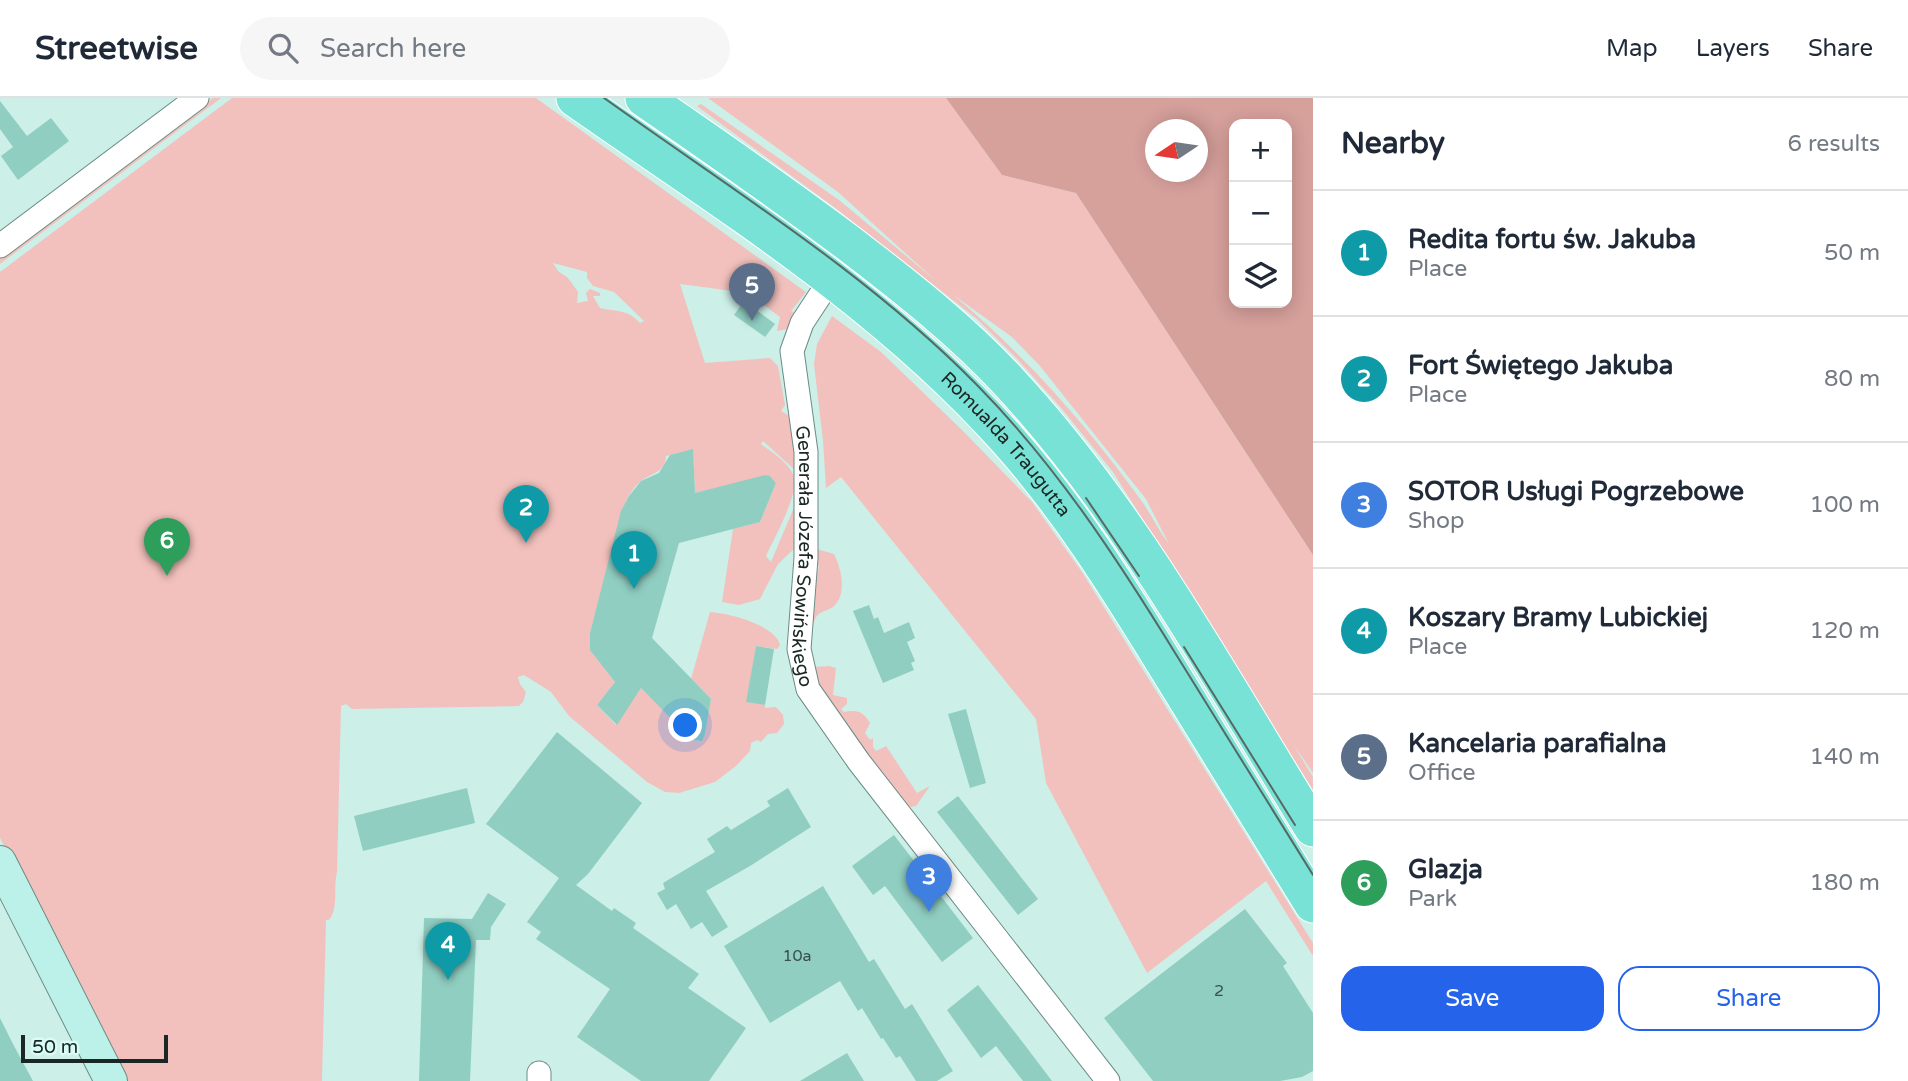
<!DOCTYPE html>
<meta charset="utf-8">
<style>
:root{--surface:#fff;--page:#f6f6f7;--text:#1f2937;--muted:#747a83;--line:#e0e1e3;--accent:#2563eb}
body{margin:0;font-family:"Varela Round",sans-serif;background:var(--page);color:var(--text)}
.controls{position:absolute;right:21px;top:21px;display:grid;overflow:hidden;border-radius:14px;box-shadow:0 4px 18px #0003}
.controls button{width:63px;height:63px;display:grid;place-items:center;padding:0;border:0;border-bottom:2px solid var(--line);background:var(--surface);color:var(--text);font:35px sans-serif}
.compass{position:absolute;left:1145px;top:21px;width:63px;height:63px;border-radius:50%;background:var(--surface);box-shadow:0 4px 18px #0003;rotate:257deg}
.scale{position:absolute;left:21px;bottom:18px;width:147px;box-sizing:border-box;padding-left:7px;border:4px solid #1a2724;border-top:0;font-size:19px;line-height:24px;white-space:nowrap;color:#1a2724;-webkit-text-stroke:5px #d9fdf5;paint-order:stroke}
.you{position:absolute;left:686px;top:628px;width:24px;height:24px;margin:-18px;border:5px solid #fff;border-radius:50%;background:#1a73e8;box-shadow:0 0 0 10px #1a73e833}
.badge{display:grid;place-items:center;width:46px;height:46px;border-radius:50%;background:var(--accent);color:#fff;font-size:23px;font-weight:700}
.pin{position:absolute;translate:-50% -58px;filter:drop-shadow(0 2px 4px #0008)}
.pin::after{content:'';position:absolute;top:37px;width:24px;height:21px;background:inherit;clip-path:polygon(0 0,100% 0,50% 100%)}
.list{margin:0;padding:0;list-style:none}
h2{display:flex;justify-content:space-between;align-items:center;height:91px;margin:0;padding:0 28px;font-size:30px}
h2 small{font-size:23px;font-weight:400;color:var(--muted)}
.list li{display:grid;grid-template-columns:46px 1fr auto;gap:21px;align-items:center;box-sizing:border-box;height:126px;padding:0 28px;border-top:2px solid var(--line)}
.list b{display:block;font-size:26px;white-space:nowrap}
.list p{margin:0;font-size:23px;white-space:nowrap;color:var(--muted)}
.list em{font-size:23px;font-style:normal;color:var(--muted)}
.actions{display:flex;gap:14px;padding:21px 28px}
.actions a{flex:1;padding:16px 0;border:2px solid var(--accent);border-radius:21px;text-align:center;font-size:24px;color:var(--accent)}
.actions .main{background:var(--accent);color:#fff}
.icon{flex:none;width:38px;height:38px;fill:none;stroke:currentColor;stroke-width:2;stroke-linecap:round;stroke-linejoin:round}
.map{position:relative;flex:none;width:1313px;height:983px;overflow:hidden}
header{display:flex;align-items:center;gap:42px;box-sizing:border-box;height:98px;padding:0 35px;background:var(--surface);border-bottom:2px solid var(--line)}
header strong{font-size:33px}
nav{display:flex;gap:38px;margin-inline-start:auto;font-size:24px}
.search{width:490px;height:63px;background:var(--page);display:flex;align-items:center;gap:18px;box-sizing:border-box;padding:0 24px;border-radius:38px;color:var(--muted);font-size:26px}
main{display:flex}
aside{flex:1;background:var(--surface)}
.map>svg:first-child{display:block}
</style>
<header>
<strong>Streetwise</strong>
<div class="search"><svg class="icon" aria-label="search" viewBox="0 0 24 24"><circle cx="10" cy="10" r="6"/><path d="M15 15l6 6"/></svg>Search here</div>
<nav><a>Map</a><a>Layers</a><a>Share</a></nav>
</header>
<main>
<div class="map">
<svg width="1313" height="983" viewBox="0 0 1313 983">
<rect width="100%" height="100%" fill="#ccefe8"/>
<!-- green -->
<g fill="#f2c1bd" fill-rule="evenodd">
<polygon points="213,0 221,0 0,166 0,160"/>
<path d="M232,0H536L806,194L791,213L796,216L788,231L777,233L780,219L748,195L680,186L705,265L770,260L778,268L785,307L781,313L788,317L799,351V440L794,451L778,466L760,501L739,507L722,504L733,431L760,424L776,385L770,378L695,395L693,352L666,358C665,376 651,374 640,384C631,391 626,403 622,413L590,535L591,552L615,584L597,607L616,627L641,590L692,642L699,643L705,636L711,601L691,581L710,514C729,515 775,527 780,547L777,551L756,548L747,603L765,607V610L776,609L783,617L784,626L777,635L768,636L761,644L757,642L751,645L750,653L736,668L715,684L679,695L665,694L647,684L569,618L551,594L524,577L518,579L520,586L526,594L523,604L519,608L352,611L346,606L341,608L337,774C333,790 339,810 329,822H326L322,983H122L0,740V174ZM553,165L587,174V180L593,188L614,194L644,223L640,225C628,211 616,214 600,210L593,198H600V195L590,191L586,195L588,203L577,205L578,194L568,180L558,173ZM763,343L797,374L795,407L771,464L766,458C774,440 801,394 793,376C787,363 771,354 761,346Z"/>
<path d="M708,0H946L1002,77L1076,95L1313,457V675L1293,646L1313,679V692L1113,374L1062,311L1019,263L977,221L834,109L697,8L701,6L839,102L935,182L838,94ZM952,196L1012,239L1040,268L1146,401L1169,446C1159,433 1152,418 1143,405C1088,328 1025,257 952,196Z"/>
<polygon points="832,218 881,254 963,333 1032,404 1082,474 1313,845 1313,858 1266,783 1147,875 1046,685 1036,621 841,379 826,390 823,343 814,266 817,246"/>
<path d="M817,451L834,456C841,470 848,497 833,509C827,513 819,513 815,521C810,532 812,549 811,560L814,487L819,469L816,462Z"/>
<path d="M829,568L836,570L833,597L847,600V606L841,611L844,614C857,611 864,614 870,625L865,635L870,642L873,640V649L876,653L886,648L917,695L930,688L916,708L910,709L867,659L817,592L814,569Z"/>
</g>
<!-- water -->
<path fill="#d6a09b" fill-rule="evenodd" d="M946,0H1313V457L1076,95L1002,77ZM1234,26H1287V205H1234ZM1156,32H1198V74H1156Z"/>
<!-- building -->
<g fill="#90cec2">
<polygon points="0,3 27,38 51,20 69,43 18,82 1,58 13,49 0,31"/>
<polygon points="744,203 775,226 765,239 734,217"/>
<polygon points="693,351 695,395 765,377 770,378 776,385 760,424 679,445 652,540 711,601 705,636 702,643 692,642 641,590 617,627 597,607 615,584 590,552 590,535 621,413 629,398 641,383 659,375 670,357"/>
<polygon points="869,507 874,521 878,519 884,535 909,524 915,540 907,544 915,563 911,565 914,572 883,585 853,513"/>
<polygon points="756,548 774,551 765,607 746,604"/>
<polygon points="966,611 986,685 970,690 948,616"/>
<polygon points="557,634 642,705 588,776 576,787 612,813 614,810 636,825 633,830 699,876 688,890 746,930 709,983 641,983 577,939 610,891 536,841 541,834 527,824 559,780 486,726"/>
<polygon points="467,690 475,725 363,753 354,718"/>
<polygon points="788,690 811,729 750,768 706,793 728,829 712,839 702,824 691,831 676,806 667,812 657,795 665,791 663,785 715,754 707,741 727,728 731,732 770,708 767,703"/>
<polygon points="958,698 1038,801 1018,817 937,714"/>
<polygon points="894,737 973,840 942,864 885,788 873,797 852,768"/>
<polygon points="823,788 869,864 874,861 905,911 912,906 953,973 937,983 916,983 900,958 896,960 883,940 881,941 862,910 858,913 840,883 770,925 724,848"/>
<polygon points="488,795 506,806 491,829 490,842 476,842 470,983 419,983 424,820 472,821"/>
<polygon points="1245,811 1287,865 1283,868 1313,915 1313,973 1302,979 1280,983 1153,983 1104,920"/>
<polygon points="978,887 1024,946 1052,983 1023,983 996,948 981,960 947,912"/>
<polygon points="0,920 14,948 33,983 0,983"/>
<polygon points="847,955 864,983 800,983"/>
</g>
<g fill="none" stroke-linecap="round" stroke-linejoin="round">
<!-- street casing -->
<g stroke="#6b8c85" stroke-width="25">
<g id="street">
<polyline points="0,148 197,0"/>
<path id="s1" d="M835,183L821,196L802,225L792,253L806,354V460L799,551L808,591L859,664L1108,983"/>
<polyline points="539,983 539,975"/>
</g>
</g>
<!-- secondary casing -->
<g stroke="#6b8c85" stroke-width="34">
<polyline id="secondary" points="0,764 111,983"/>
</g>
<!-- primary casing -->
<g stroke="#fff" stroke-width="39">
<g id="primary">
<path id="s2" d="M575,0C725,105 884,203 1007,341C1068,409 1116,486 1164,564C1214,644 1263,725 1313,806"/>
<path d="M644,0C714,48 783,96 851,147C907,190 962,233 1010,285C1132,417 1219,578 1313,730"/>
</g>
</g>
<!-- street -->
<use href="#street" stroke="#fff" stroke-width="23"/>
<!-- secondary -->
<use href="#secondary" stroke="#bcf1ea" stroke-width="32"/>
<!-- primary -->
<use href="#primary" stroke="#79e2d6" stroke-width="37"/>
<!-- tram -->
<g stroke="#556a65" stroke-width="2">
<path d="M604,0C731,91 867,175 977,287C1057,368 1118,462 1177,558C1223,631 1268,704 1313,777"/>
<polyline points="1086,400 1139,478"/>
<polyline points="1184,549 1295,727"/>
</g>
</g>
<g text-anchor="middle" stroke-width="5" stroke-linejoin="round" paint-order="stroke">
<!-- number labels -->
<g font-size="16" fill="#38514c">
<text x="797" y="863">10a</text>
<text x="1219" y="898">2</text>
</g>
<!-- street labels -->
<g font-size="19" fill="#1a2724" stroke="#d9fdf5">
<text dy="7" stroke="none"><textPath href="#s2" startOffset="555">Romualda Traugutta</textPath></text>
<text dy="7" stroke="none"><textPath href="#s1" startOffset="290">Generała Józefa Sowińskiego</textPath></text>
</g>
</g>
</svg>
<div class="controls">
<button>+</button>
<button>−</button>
<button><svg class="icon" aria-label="layers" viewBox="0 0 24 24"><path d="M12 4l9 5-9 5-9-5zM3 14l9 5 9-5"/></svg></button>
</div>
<svg class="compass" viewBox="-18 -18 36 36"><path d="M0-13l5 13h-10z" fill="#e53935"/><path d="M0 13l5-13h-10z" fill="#747a83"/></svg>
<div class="scale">50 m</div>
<div class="you"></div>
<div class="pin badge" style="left:634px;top:491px;background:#0f9aa8">1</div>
<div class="pin badge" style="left:526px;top:445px;background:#0f9aa8">2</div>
<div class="pin badge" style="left:929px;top:814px;background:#3f7fe0">3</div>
<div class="pin badge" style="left:448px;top:882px;background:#0f9aa8">4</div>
<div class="pin badge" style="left:752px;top:223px;background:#5c6f8a">5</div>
<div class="pin badge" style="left:167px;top:478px;background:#2e9e5b">6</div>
</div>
<aside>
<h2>Nearby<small>6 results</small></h2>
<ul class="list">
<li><span class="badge" style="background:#0f9aa8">1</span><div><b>Redita fortu św. Jakuba</b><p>Place</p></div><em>50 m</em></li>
<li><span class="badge" style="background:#0f9aa8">2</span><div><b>Fort Świętego Jakuba</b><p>Place</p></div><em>80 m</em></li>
<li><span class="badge" style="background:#3f7fe0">3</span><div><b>SOTOR Usługi Pogrzebowe</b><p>Shop</p></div><em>100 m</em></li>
<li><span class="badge" style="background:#0f9aa8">4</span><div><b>Koszary Bramy Lubickiej</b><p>Place</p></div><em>120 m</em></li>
<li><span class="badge" style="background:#5c6f8a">5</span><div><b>Kancelaria parafialna</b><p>Office</p></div><em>140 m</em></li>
<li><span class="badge" style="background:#2e9e5b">6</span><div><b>Glazja</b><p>Park</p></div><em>180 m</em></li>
</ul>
<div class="actions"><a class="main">Save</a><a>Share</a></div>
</aside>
</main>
